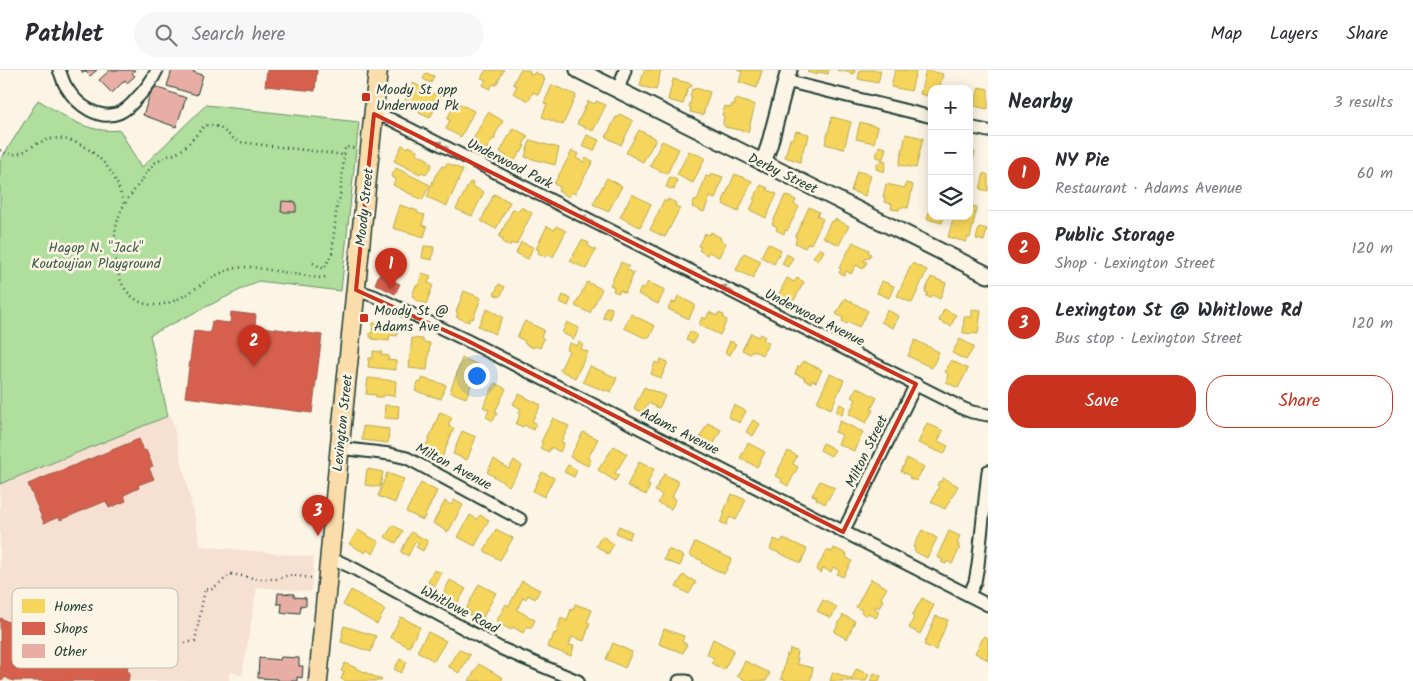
<!DOCTYPE html>
<meta charset="utf-8">
<style>
:root{--surface:#fff;--page:#f7f7f7;--text:#2b2b33;--muted:#7c7c81;--line:#e1e1e2;--accent:#c8321e}
body{margin:0;font-family:Kalam,sans-serif;background:var(--page);color:var(--text)}
.controls{position:absolute;right:15px;top:15px;display:grid;overflow:hidden;border-radius:10px;box-shadow:0 2px 12px #0003}
.controls button{width:45px;height:45px;display:grid;place-items:center;padding:0;border:0;border-bottom:1px solid var(--line);background:var(--surface);color:var(--text);font:25px sans-serif}
.you{position:absolute;left:476px;top:305px;width:18px;height:18px;margin:-12px;border:4px solid #fff;border-radius:50%;background:#1a73e8;box-shadow:0 0 0 8px #1a73e833}
.badge{display:grid;place-items:center;width:32px;height:32px;border-radius:50%;background:var(--accent);color:#fff;font-size:16px;font-weight:700}
.pin{position:absolute;translate:-50% -41px;filter:drop-shadow(0 1px 2px #0008)}
.pin::after{content:'';position:absolute;top:26px;width:18px;height:15px;background:inherit;clip-path:polygon(0 0,100% 0,50% 100%)}
.list{margin:0;padding:0;list-style:none}
h2{display:flex;justify-content:space-between;align-items:center;height:65px;margin:0;padding:0 20px;font-size:21px}
h2 small{font-size:16px;font-weight:400;color:var(--muted)}
.list li{display:grid;grid-template-columns:32px 1fr auto;gap:15px;align-items:center;box-sizing:border-box;height:75px;padding:0 20px;border-top:1px solid var(--line)}
.list b{display:block;font-size:19px;white-space:nowrap}
.list p{margin:0;font-size:16px;white-space:nowrap;color:var(--muted)}
.list em{font-size:16px;font-style:normal;color:var(--muted)}
.actions{display:flex;gap:10px;padding:15px 20px}
.actions a{flex:1;padding:11px 0;border:1px solid var(--accent);border-radius:20px;text-align:center;font-size:18px;color:var(--accent)}
.actions .main{background:var(--accent);color:#fff}
.icon{flex:none;width:28px;height:28px;fill:none;stroke:currentColor;stroke-width:2;stroke-linecap:round;stroke-linejoin:round}
.map{position:relative;flex:none;width:988px;height:611px;overflow:hidden}
header{display:flex;align-items:center;gap:30px;box-sizing:border-box;height:70px;padding:0 25px;background:var(--surface);border-bottom:1px solid var(--line)}
header strong{font-size:24px}
nav{display:flex;gap:28px;margin-inline-start:auto;font-size:18px}
.search{width:350px;height:45px;background:var(--page);display:flex;align-items:center;gap:12px;box-sizing:border-box;padding:0 18px;border-radius:28px;color:var(--muted);font-size:19px}
main{display:flex}
aside{flex:1;background:var(--surface)}
.map>svg:first-child{display:block}
</style>
<header>
<strong>Pathlet</strong>
<div class="search"><svg class="icon" aria-label="search" viewBox="0 0 24 24"><circle cx="10" cy="10" r="6"/><path d="M15 15l6 6"/></svg>Search here</div>
<nav><a>Map</a><a>Layers</a><a>Share</a></nav>
</header>
<main>
<div class="map">
<svg width="988" height="611" viewBox="0 0 988 611">
<rect width="100%" height="100%" fill="#fcf5e5"/>
<filter id="ink" filterUnits="userSpaceOnUse"><feTurbulence type="fractalNoise" baseFrequency=".02" numOctaves="2"/><feDisplacementMap in="SourceGraphic" scale="10" xChannelSelector="R" yChannelSelector="G"/><feConvolveMatrix kernelMatrix="1 2 1 2 8 2 1 2 1" color-interpolation-filters="sRGB"/></filter>
<g filter="url(#ink)">
<!-- built -->
<polygon fill="#f6e0d2" points="171,345 201,476 314,487 311,522 257,517 242,606 229,601 229,611 0,611 0,414"/>
<!-- green -->
<path fill="#b0de9d" stroke="#688e68" d="M38,30C65,46 87,64 120,60L141,98L206,35L359,52L341,221L258,211L150,265L168,346L0,414V91Z"/>
<!-- homes -->
<g fill="#f6d55c" stroke="#b6a750">
<polygon points="486,0 504,0 496,15 493,14 490,19 483,15 486,10 481,8"/>
<polygon points="520,0 528,0 530,1 529,3 533,5 535,2 544,7 543,8 545,9 538,25 533,22 529,31 513,23 517,16 513,14"/>
<polygon points="644,0 661,0 656,20 640,16"/>
<polygon points="737,0 762,0 757,18 739,12 742,2"/>
<polygon points="808,0 829,0 828,4 818,2 817,5 807,2"/>
<polygon points="837,0 855,0 854,4"/>
<polygon points="860,0 881,0 878,13 858,9"/>
<polygon points="895,0 916,1 911,21 891,17"/>
<polygon points="926,0 943,4 939,19 932,19 932,27 920,24"/>
<polygon points="426,3 434,6 431,13 423,9"/>
<polygon points="673,9 692,14 691,17 688,18 683,34 668,30"/>
<polygon points="413,13 434,24 436,21 442,24 430,48 419,43 420,40 410,35 411,33 405,30"/>
<polygon points="552,15 576,25 563,55 542,47 547,34 544,33"/>
<polygon points="979,17 988,19 988,39 974,36"/>
<polygon points="695,18 710,22 703,45 690,42 691,38 689,37 692,27 690,27 692,19 694,20"/>
<polygon points="736,29 755,35 748,62 725,57 723,54 724,46 722,45 725,36 731,38 732,34 734,35"/>
<polygon points="588,31 595,34 596,31 606,35 593,61 577,54"/>
<polygon points="456,32 474,41 461,67 446,59 450,50 447,49"/>
<polygon points="488,42 503,51 495,65 495,69 492,70 486,80 472,71"/>
<polygon points="620,44 633,51 621,75 606,67 616,47 618,48"/>
<polygon points="832,47 851,52 844,79 825,74"/>
<polygon points="860,52 878,57 874,73 856,69"/>
<polygon points="513,58 528,66 523,75 525,76 521,83 520,82 513,94 506,90 507,86 500,82"/>
<polygon points="639,60 656,69 643,92 626,83"/>
<polygon points="796,61 809,64 807,74 805,73 800,92 785,87 790,69 793,69"/>
<polygon points="906,64 923,68 916,98 899,95"/>
<polygon points="587,65 599,70 594,81 582,76"/>
<polygon points="530,70 559,78 555,95 525,87"/>
<polygon points="662,71 679,79 667,104 650,96"/>
<polygon points="402,75 408,78 409,76 418,81 416,83 429,90 428,92 432,94 427,104 421,102 420,104 394,91"/>
<polygon points="879,76 886,78 883,89 876,87"/>
<polygon points="572,81 578,84 576,88 584,92 586,88 593,91 575,124 572,122 569,127 558,121 560,117 554,114"/>
<polygon points="689,81 705,88 693,113 677,105"/>
<polygon points="969,81 975,82 971,100 969,100"/>
<polygon points="881,90 886,91 884,102 876,99 877,93 880,93"/>
<polygon points="447,93 463,100 447,136 427,127 435,106 442,96 445,97"/>
<polygon points="396,98 430,115 422,130 393,115 396,109 391,107"/>
<polygon points="857,101 871,105 865,126 851,121"/>
<polygon points="711,103 723,107 715,129 710,127 704,142 692,137 694,130 697,131 706,106 710,107"/>
<polygon points="984,103 988,105 988,121 980,119"/>
<polygon points="735,104 752,111 738,142 723,134 724,132 723,131"/>
<polygon points="670,107 677,110 674,120 666,117"/>
<polygon points="607,108 622,116 608,142 593,134"/>
<polygon points="470,112 473,113 472,116 484,122 472,146 456,139"/>
<polygon points="906,113 913,115 908,138 900,137 899,140 891,139 892,134 884,132 885,127 883,127 886,114 905,118"/>
<polygon points="761,115 768,118 767,120 777,124 766,148 750,140 755,130 753,129"/>
<polygon points="494,124 510,132 496,159 481,151"/>
<polygon points="632,124 651,134 640,157 620,147"/>
<polygon points="785,125 796,130 794,134 799,137 787,161 785,160 784,164 776,160 777,157 772,154"/>
<polygon points="668,129 676,133 675,136 680,138 665,167 650,160 664,130 667,132"/>
<polygon points="931,134 932,146 944,146 942,153 927,149"/>
<polygon points="400,135 418,141 417,143 425,145 422,155 427,157 424,167 393,158"/>
<polygon points="969,135 977,137 970,168 968,167 966,172 948,167 954,146 969,146"/>
<polygon points="521,137 532,143 516,175 511,173 510,176 502,172 504,169 499,167 513,139 519,141"/>
<polygon points="809,137 819,142 817,146 823,149 811,174 808,173 805,178 795,173 797,168 795,167"/>
<polygon points="835,149 849,156 839,175 823,167 831,151 833,152"/>
<polygon points="547,156 555,160 556,156 566,161 553,187 547,184 546,187 538,183 539,180 536,179"/>
<polygon points="979,157 987,159 984,171 976,169"/>
<polygon points="711,162 721,168 720,170 726,173 719,187 709,182 707,185 699,180 701,177 698,176 705,163 709,165"/>
<polygon points="582,170 589,173 588,176 596,180 586,199 570,191"/>
<polygon points="521,172 533,177 528,189 516,183"/>
<polygon points="853,172 869,180 868,182 871,184 868,189 866,188 864,191 867,192 863,199 856,195 851,204 846,201 844,205 839,203 841,199 839,198"/>
<polygon points="768,173 781,180 774,194 761,187"/>
<polygon points="424,176 434,177 432,190 422,188"/>
<polygon points="820,178 824,181 818,191 813,187"/>
<polygon points="744,183 761,191 753,208 736,200"/>
<polygon points="787,184 793,188 788,197 782,194"/>
<polygon points="621,192 629,196 627,200 634,203 625,223 620,220 619,223 613,221 614,217 610,215"/>
<polygon points="912,193 927,200 912,233 897,226"/>
<polygon points="422,203 431,206 428,213 433,215 426,234 414,229 415,227 412,226 416,215 418,216"/>
<polygon points="931,207 946,213 940,229 932,225 931,228 926,226 928,223 925,222"/>
<polygon points="787,208 794,212 797,208 804,212 791,236 777,228"/>
<polygon points="882,211 894,216 889,228 877,223"/>
<polygon points="587,212 602,219 590,243 575,236"/>
<polygon points="648,212 665,220 658,234 638,224 641,218 644,219"/>
<polygon points="499,214 505,217 500,227 494,224"/>
<polygon points="464,221 481,228 473,249 470,248 469,252 456,247 458,243 456,242"/>
<polygon points="563,225 571,229 568,236 560,232"/>
<polygon points="678,226 695,235 689,249 668,239 672,232 675,233"/>
<polygon points="845,228 868,241 859,257 849,252 847,254 842,251 843,248 836,244"/>
<polygon points="606,237 612,238 610,249 603,248"/>
<polygon points="487,239 503,247 495,264 478,256"/>
<polygon points="944,239 956,245 951,256 939,251"/>
<polygon points="972,239 981,240 978,264 963,263 964,247 972,247"/>
<polygon points="887,240 899,246 893,258 881,252"/>
<polygon points="709,242 717,246 718,243 724,245 723,248 727,250 720,265 699,255 702,247 706,249"/>
<polygon points="631,244 655,256 649,268 646,266 645,268 624,258"/>
<polygon points="525,251 544,260 541,267 544,269 540,278 535,276 533,278 524,273 525,271 517,267"/>
<polygon points="567,252 579,258 574,269 562,263"/>
<polygon points="373,253 390,254 390,257 398,257 397,266 390,265 389,271 372,269 372,267 370,267 370,263 372,263"/>
<polygon points="690,261 697,265 693,273 686,270"/>
<polygon points="751,263 758,267 760,264 765,267 763,270 769,273 762,285 752,280 750,284 742,280"/>
<polygon points="412,268 423,269 423,272 430,273 427,300 409,298"/>
<polygon points="960,269 974,277 966,290 952,283"/>
<polygon points="915,270 939,282 932,298 908,286"/>
<polygon points="730,271 736,274 730,285 725,283"/>
<polygon points="579,272 583,274 581,279 588,282 575,308 560,300 569,281 566,280 570,273 577,276"/>
<polygon points="373,281 382,282 381,285 389,286 388,290 396,291 396,300 368,297 369,288 373,288"/>
<polygon points="462,288 479,295 466,328 450,322"/>
<polygon points="661,289 668,292 661,308 651,304 655,292 659,294"/>
<polygon points="951,290 968,299 958,318 946,312 948,304 945,302"/>
<polygon points="803,291 822,300 816,312 812,310 811,313 804,310 805,308 795,304 798,296 800,297"/>
<polygon points="590,296 617,308 611,322 606,320 605,321 583,312"/>
<polygon points="830,304 844,310 831,339 817,332"/>
<polygon points="368,308 396,311 395,326 383,325 383,327 376,327 376,325 366,324"/>
<polygon points="422,308 446,315 441,329 415,321 418,312 421,313"/>
<polygon points="495,313 506,319 495,342 497,343 493,351 486,347 489,340 483,337"/>
<polygon points="644,317 665,326 659,338 648,333 643,343 634,338"/>
<polygon points="857,317 877,328 871,339 873,340 866,353 849,344 856,329 851,327"/>
<polygon points="519,324 541,335 532,351 536,353 533,360 524,355 523,357 516,354 520,345 518,344 521,339 513,334"/>
<polygon points="840,334 845,337 842,345 836,342"/>
<polygon points="385,335 399,336 398,349 384,348"/>
<polygon points="734,335 746,341 740,353 728,347"/>
<polygon points="440,342 452,347 448,356 454,358 441,390 423,383"/>
<polygon points="553,348 569,356 561,372 564,373 560,382 551,377 549,382 540,378 543,373 541,372"/>
<polygon points="753,350 760,354 753,366 746,362"/>
<polygon points="840,351 863,362 854,381 838,374 842,365 835,362"/>
<polygon points="708,353 721,360 713,375 700,367"/>
<polygon points="927,353 943,361 938,371 948,376 944,384 918,373"/>
<polygon points="363,356 389,359 388,373 362,370"/>
<polygon points="462,361 476,367 467,390 453,384"/>
<polygon points="583,362 598,369 588,388 591,390 588,396 570,387"/>
<polygon points="748,373 765,382 757,397 740,388"/>
<polygon points="823,373 835,380 831,386 820,380"/>
<polygon points="614,376 627,384 615,403 619,405 615,411 598,400"/>
<polygon points="788,381 797,386 793,394 798,397 788,416 781,412 782,409 775,406"/>
<polygon points="907,388 924,397 916,411 909,408 910,406 901,401"/>
<polygon points="494,389 509,399 514,390 522,396 509,416 487,402"/>
<polygon points="639,392 654,399 647,415 650,416 646,425 627,416"/>
<polygon points="568,395 577,400 574,407 564,402"/>
<polygon points="367,399 383,402 380,417 365,415"/>
<polygon points="542,402 554,408 544,427 533,421"/>
<polygon points="387,403 404,409 395,433 378,426"/>
<polygon points="664,404 679,412 672,427 676,429 671,439 658,433 662,425 655,421"/>
<polygon points="943,408 958,416 945,439 931,432 939,417 937,415 939,411 941,412"/>
<polygon points="820,411 835,418 825,434 816,429 817,427 812,425"/>
<polygon points="421,413 437,421 423,450 406,442"/>
<polygon points="732,424 746,430 736,450 730,447 726,455 720,452 725,444 723,443"/>
<polygon points="454,430 463,435 448,462 433,453 445,431 451,435"/>
<polygon points="470,445 477,449 480,445 489,450 475,476 458,467"/>
<polygon points="393,455 403,461 396,473 385,467"/>
<polygon points="619,456 632,462 629,469 616,463"/>
<polygon points="496,459 513,468 500,490 484,481"/>
<polygon points="358,460 379,472 373,484 367,480 365,483 349,474"/>
<polygon points="922,460 937,468 927,488 914,481 915,478 913,477"/>
<polygon points="949,461 960,466 957,473 959,474 958,477 960,478 952,494 947,491 946,494 941,492 943,490 937,487"/>
<polygon points="411,462 428,471 423,481 416,477 419,474 415,472 408,486 401,482"/>
<polygon points="602,466 614,474 608,484 596,476"/>
<polygon points="783,468 807,479 801,493 770,479 774,469 781,472"/>
<polygon points="695,472 732,489 724,504 702,493 703,491 689,485"/>
<polygon points="834,478 847,484 846,487 852,491 843,507 837,504 839,501 833,497 831,502 823,498 821,503 816,500 827,480 832,482"/>
<polygon points="668,479 684,486 680,496 664,490"/>
<polygon points="434,500 442,503 435,516 428,512"/>
<polygon points="683,505 696,512 689,524 676,517"/>
<polygon points="871,509 887,518 881,528 883,530 879,538 876,536 875,539 879,541 876,548 868,543 866,546 861,542 862,540 856,537"/>
<polygon points="450,510 466,519 457,534 442,526"/>
<polygon points="522,511 540,520 535,529 528,525 526,529 523,527 517,540 535,550 531,558 527,556 523,563 513,557 511,560 496,552 506,534 509,536"/>
<polygon points="479,514 496,523 481,551 469,545 471,542 466,539"/>
<polygon points="351,520 385,540 377,554 343,535"/>
<polygon points="922,528 934,535 920,564 909,558 914,547 912,546"/>
<polygon points="823,530 837,537 831,548 817,541"/>
<polygon points="575,534 592,540 587,552 590,553 584,571 572,567 569,575 574,576 571,586 547,577 549,571 551,572 554,563 556,564 561,548 567,551 571,539 573,540"/>
<polygon points="843,545 855,551 847,569 834,562"/>
<polygon points="936,546 948,550 936,580 924,575"/>
<polygon points="401,547 420,557 409,577 390,567"/>
<polygon points="344,556 376,566 371,582 341,572 343,564 342,564"/>
<polygon points="664,559 684,566 682,572 687,574 683,583 659,574"/>
<polygon points="428,562 446,571 434,591 417,581"/>
<polygon points="984,566 988,568 988,590 975,583"/>
<polygon points="713,569 734,580 724,600 711,593 714,588 707,584"/>
<polygon points="613,573 632,582 625,598 606,589"/>
<polygon points="459,579 470,585 459,603 448,596"/>
<polygon points="790,579 797,581 796,588 798,588 797,594 813,598 810,611 789,611 781,609 787,584 789,585"/>
<polygon points="400,589 407,592 401,603 394,599"/>
<polygon points="745,591 770,603 766,611 748,611 737,606"/>
<polygon points="345,593 382,610 381,611 345,611 341,609 344,602 341,601"/>
<polygon points="479,594 503,608 501,611 469,611"/>
<polygon points="856,599 869,604 866,611 830,611 833,602 852,609"/>
<polygon points="874,603 881,606 879,611 871,611"/>
</g>
<!-- shops -->
<g fill="#d6604d" stroke="#9f5646">
<polygon points="267,0 317,0 315,21 265,16"/>
<polygon points="379,204 400,214 395,224 375,214"/>
<polygon points="231,242 256,245 255,256 322,265 312,343 185,327 194,261 210,263 212,251 230,253"/>
<polygon points="139,369 144,381 146,380 153,396 149,398 154,409 138,415 139,418 124,425 126,431 109,438 106,431 60,450 59,447 44,453 28,414"/>
<polygon points="0,548 26,560 24,564 41,572 43,568 59,574 58,577 77,581 78,578 112,583 111,587 129,590 127,602 130,602 128,611 13,611 5,607 2,611 0,610"/>
</g>
<!-- building -->
<g fill="#e8aea5" stroke="#1f3d34">
<polygon points="81,0 97,0 90,6 85,1 83,3"/>
<polygon points="110,0 135,0 132,3 135,6 127,13 125,10 112,23 99,10"/>
<polygon points="172,0 194,0 193,2 203,5 197,25 167,16"/>
<polygon points="153,16 186,28 176,57 143,45"/>
<polygon points="282,131 296,132 296,142 281,142"/>
<polygon points="278,523 294,524 294,527 306,528 306,536 301,535 300,543 288,542 287,544 281,543 282,534 277,534"/>
<polygon points="281,587 299,588 299,596 303,596 302,608 297,607 297,611 278,611 278,609 258,608 259,588 280,590"/>
</g>
<g fill="none" stroke-linecap="round" stroke-linejoin="round">
<!-- street casing -->
<g stroke="#1f3d34" stroke-width="15">
<g id="street">
<path d="M59,0C62,6 63,13 67,18C77,35 99,51 119,43C126,40 132,34 137,28C145,20 152,11 157,0"/>
<polyline points="786,11 932,47"/>
<polyline points="618,20 625,0"/>
<polyline points="374,44 390,49 964,339 972,342 988,345"/>
<polyline points="969,57 988,61"/>
<polyline points="356,220 374,226 466,270 988,535"/>
<polyline points="339,378 390,384 407,388 520,449"/>
<polyline points="843,462 916,314"/>
<polyline points="329,490 340,492 351,497 500,578 523,588 578,611"/>
<polyline points="969,525 975,512 978,495 988,401"/>
<polyline points="679,611 687,611"/>
</g>
</g>
<!-- secondary casing -->
<g stroke="#1f3d34" stroke-width="19">
<g id="secondary">
<polyline points="578,0 988,205"/>
<polyline points="763,93 769,76 789,0"/>
</g>
</g>
<!-- primary casing -->
<g stroke="#1f3d34" stroke-width="21">
<polyline id="primary" points="318,611 340,374 378,0"/>
</g>
<!-- path -->
<g stroke="#1f3d34" stroke-width="2.5" stroke-dasharray="1 4" stroke-linecap="butt">
<path d="M0,80C20,92 28,75 46,70C75,62 106,88 117,113C120,120 122,128 124,135"/>
<polyline points="313,193 324,199 332,183 337,134 340,128 345,77 355,78"/>
<path d="M325,207L319,208L251,197C209,195 190,235 154,235C138,235 125,223 120,209C112,185 112,156 124,135C129,127 134,120 140,113C145,106 149,98 156,92C162,87 170,86 177,83C187,77 196,65 204,56C220,51 227,67 240,72L344,85"/>
<polyline points="185,573 195,571 205,519 211,520 231,504 259,509 276,509 289,505 313,508"/>
</g>
<!-- street -->
<use href="#street" stroke="#fcf5e5" stroke-width="11"/>
<!-- secondary -->
<use href="#secondary" stroke="#fcf5e5" stroke-width="15"/>
<!-- primary -->
<use href="#primary" stroke="#fbddab" stroke-width="18"/>
</g>
<!-- one-way arrows -->
<defs><path id="oneway-solid" d="M-6-.8H1V-3.2L6.5 0L1 3.2V.8H-6Z" transform="scale(1.25)"/></defs>
<g fill="#8e998c">
<use href="#oneway-solid" transform="translate(442 75) rotate(-153)"/>
<use href="#oneway-solid" transform="translate(587 149) rotate(-153)"/>
<use href="#oneway-solid" transform="translate(727 219) rotate(-153)"/>
<use href="#oneway-solid" transform="translate(872 293) rotate(-153)"/>
</g>
</g>
<!-- marked area -->
<path fill="none" stroke="#c8321e" stroke-width="4" stroke-linejoin="round" d="M374,44L916,314L843,462L466,270L356,220Z"/>
<!-- markers -->
<g fill="#c8321e" stroke="#fcf5e5" stroke-width="2">
<rect x="361" y="22" width="10" height="10" rx="2.5"/>
<rect x="359" y="243" width="10" height="10" rx="2.5"/>
</g>
<g text-anchor="middle" stroke-width="5" stroke-linejoin="round" paint-order="stroke">
<!-- poi labels -->
<g font-size="14" fill="#1f3d34" stroke="#fcf5e5" text-anchor="start">
<text x="376" y="24">Moody St opp<tspan x="376" dy="16">Underwood Pk</tspan></text>
<text x="374" y="245">Moody St @<tspan x="374" dy="16">Adams Ave</tspan></text>
</g>
<!-- street labels -->
<g font-size="14" fill="#1f3d34" stroke="#fcf5e5">
<text transform="translate(510 93) rotate(27)" y="5">Underwood Park</text>
<text transform="translate(783 103) rotate(26)" y="5">Derby Street</text>
<text transform="translate(364 137) rotate(-84)" y="5">Moody Street</text>
<text transform="translate(815 247) rotate(27)" y="5">Underwood Avenue</text>
<text transform="translate(342 353) rotate(-84)" y="5">Lexington Street</text>
<text transform="translate(680 361) rotate(27)" y="5">Adams Avenue</text>
<text transform="translate(866 381) rotate(-64)" y="5">Milton Street</text>
<text transform="translate(454 396) rotate(28)" y="5">Milton Avenue</text>
<text transform="translate(460 539) rotate(28)" y="5">Whitlowe Road</text>
</g>
<!-- park labels -->
<g font-size="14" fill="#3c5d49" stroke="#fcf5e5">
<text x="96" y="182">Hagop N. "Jack"<tspan x="96" dy="16">Koutoujian Playground</tspan></text>
</g>
</g>
<!-- legend -->
<rect x="12" y="518" width="166" height="80" rx="8" fill="#fcf5e5" stroke="#babeb0" stroke-width="1"/>
<rect x="22" y="529" width="23" height="14" fill="#f6d55c"/>
<rect x="22" y="552" width="23" height="13" fill="#d6604d"/>
<rect x="22" y="574" width="23" height="14" fill="#e8aea5"/>
<g font-size="14" fill="#1f3d34">
<text x="54" y="541">Homes</text>
<text x="54" y="563">Shops</text>
<text x="54" y="586">Other</text>
</g>
</svg>
<div class="controls">
<button>+</button>
<button>−</button>
<button><svg class="icon" aria-label="layers" viewBox="0 0 24 24"><path d="M12 4l9 5-9 5-9-5zM3 14l9 5 9-5"/></svg></button>
</div>
<div class="you"></div>
<div class="pin badge" style="left:391px;top:219px">1</div>
<div class="pin badge" style="left:254px;top:296px">2</div>
<div class="pin badge" style="left:318px;top:466px">3</div>
</div>
<aside>
<h2>Nearby<small>3 results</small></h2>
<ul class="list">
<li><span class="badge">1</span><div><b>NY Pie</b><p>Restaurant · Adams Avenue</p></div><em>60 m</em></li>
<li><span class="badge">2</span><div><b>Public Storage</b><p>Shop · Lexington Street</p></div><em>120 m</em></li>
<li><span class="badge">3</span><div><b>Lexington St @ Whitlowe Rd</b><p>Bus stop · Lexington Street</p></div><em>120 m</em></li>
</ul>
<div class="actions"><a class="main">Save</a><a>Share</a></div>
</aside>
</main>
